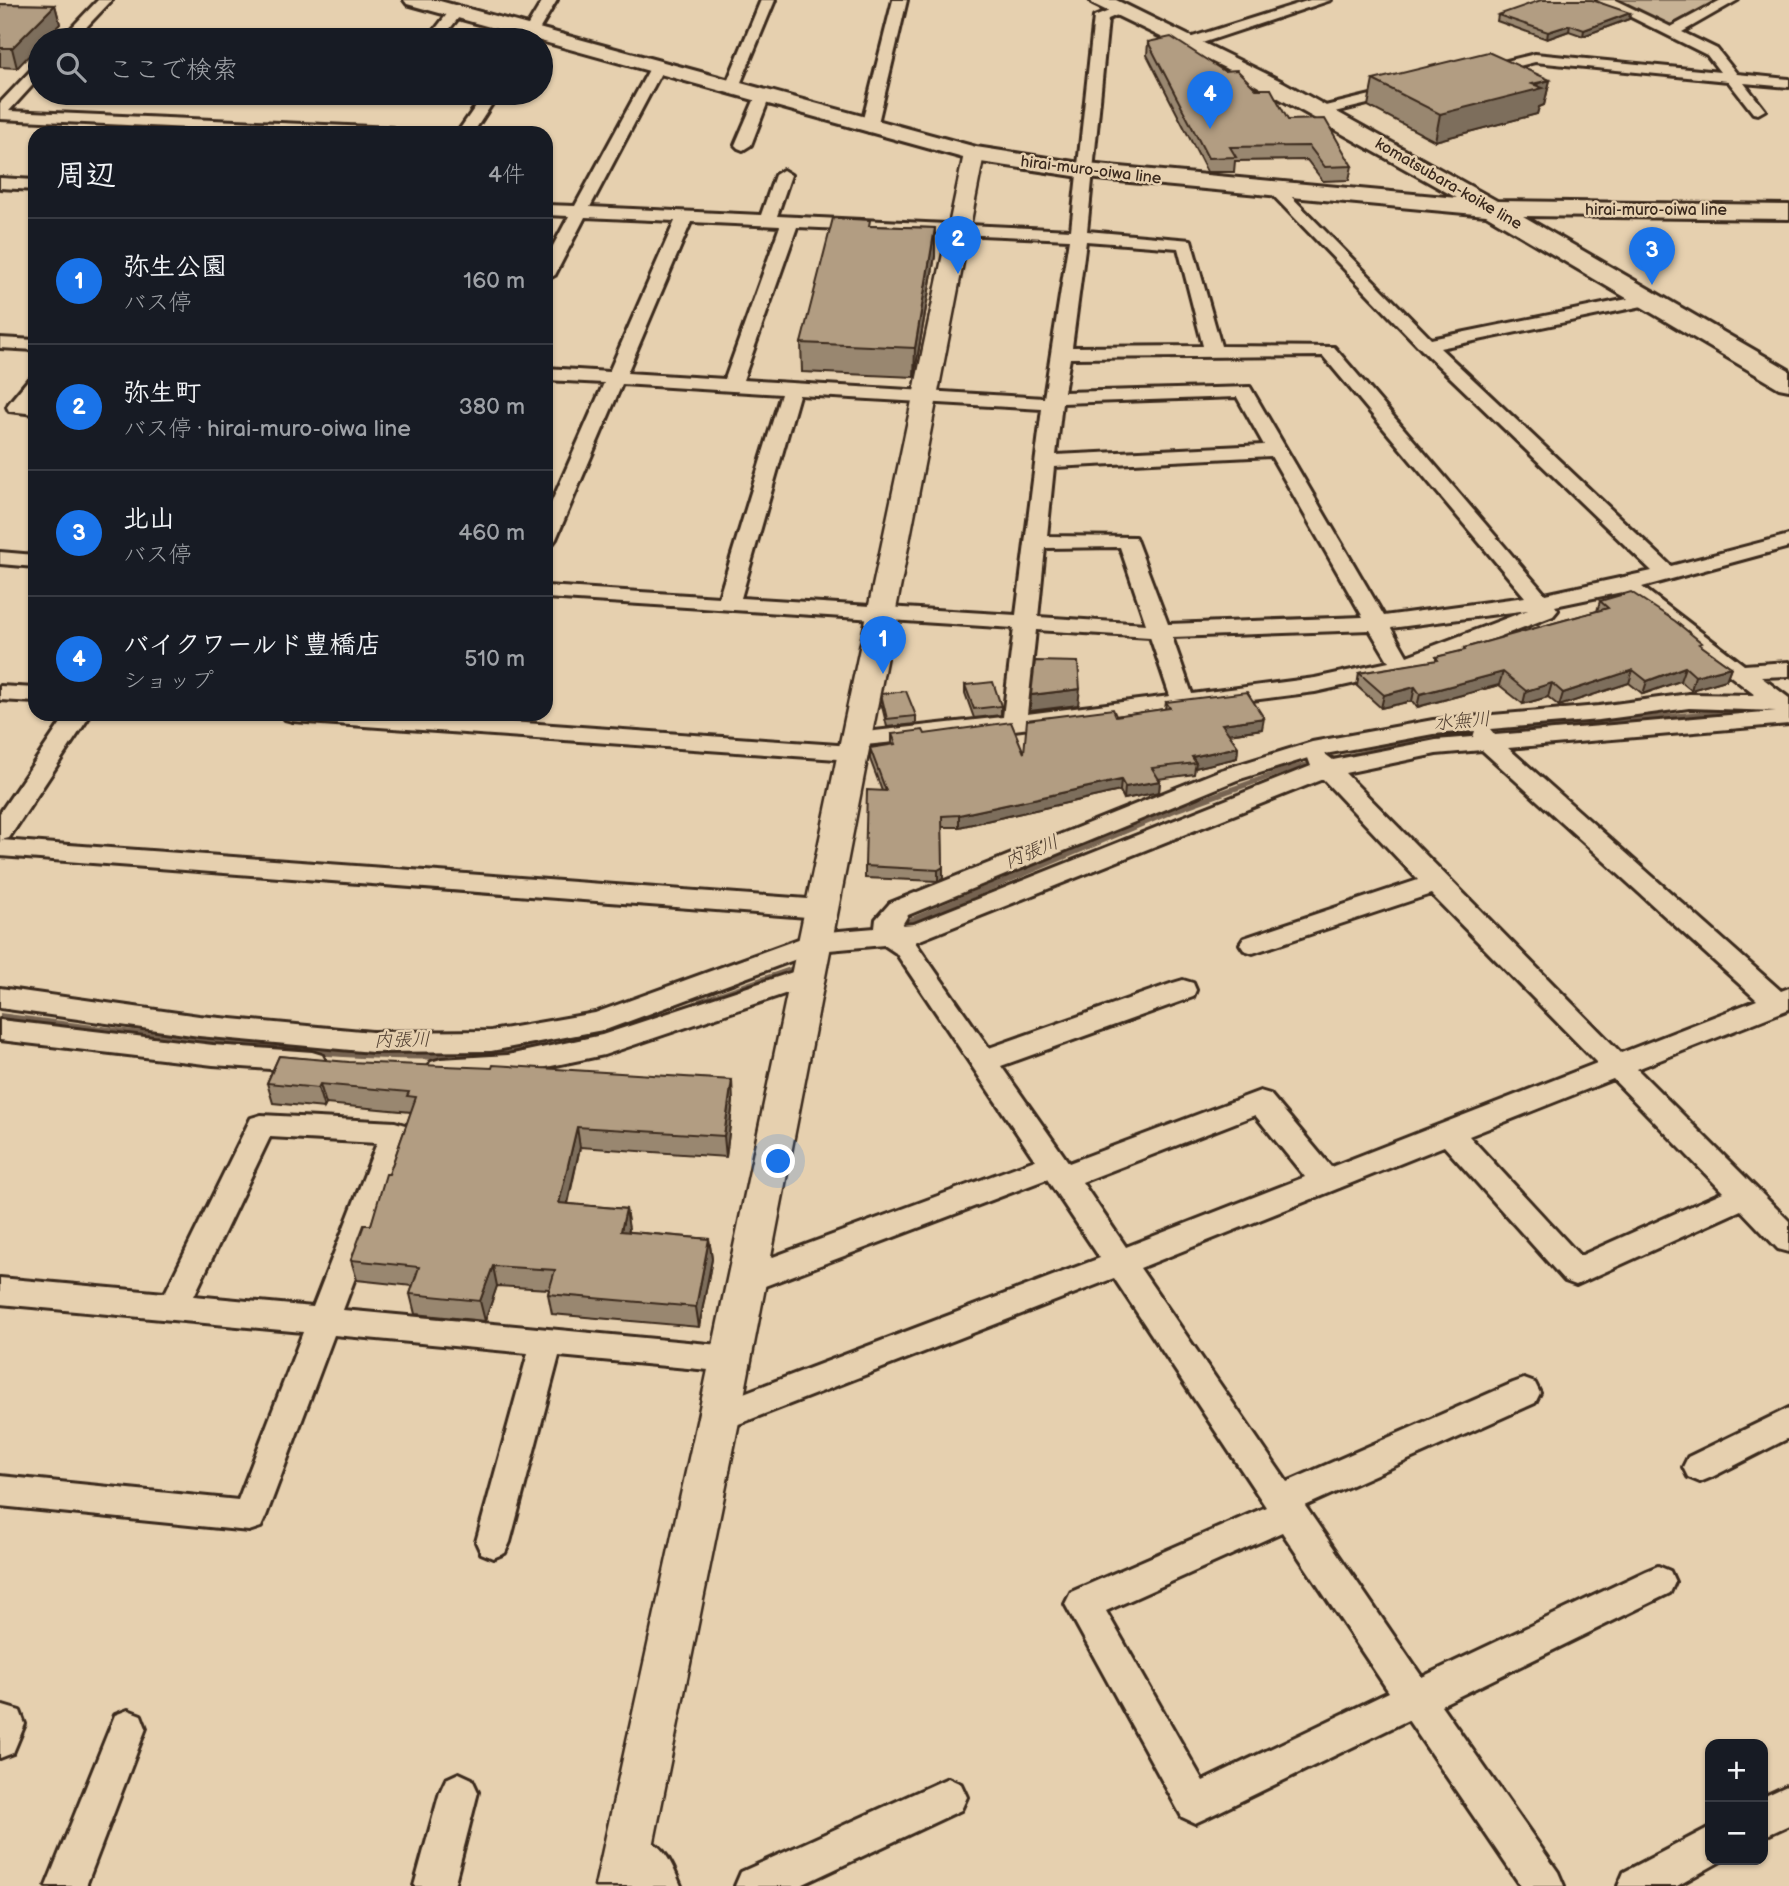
<!DOCTYPE html>
<html lang="ja">
<meta charset="utf-8">
<style>
:root{--surface:#171b24;--page:#242831;--text:#f1f3f6;--muted:#9ea1a6;--line:#363941;--accent:#1a73e8}
body{margin:0;font-family:"Balsamiq Sans","Klee One",sans-serif;background:var(--page);color:var(--text)}
.controls{position:absolute;right:21px;bottom:21px;display:grid;overflow:hidden;border-radius:14px;box-shadow:0 2px 5px #0004}
.controls button{width:63px;height:63px;display:grid;place-items:center;padding:0;border:0;border-bottom:2px solid var(--line);background:var(--surface);color:var(--text);font:35px sans-serif}
.you{position:absolute;left:779px;top:1162px;width:24px;height:24px;margin:-18px;border:5px solid #fff;border-radius:50%;background:#1a73e8;box-shadow:0 0 0 10px #1a73e833}
.badge{display:grid;place-items:center;width:46px;height:46px;border-radius:50%;background:var(--accent);color:#fff;font-size:23px;font-weight:700}
.pin{position:absolute;translate:-50% -58px;filter:drop-shadow(0 2px 4px #0008)}
.pin::after{content:'';position:absolute;top:37px;width:24px;height:21px;background:inherit;clip-path:polygon(0 0,100% 0,50% 100%)}
.list{margin:0;padding:0;list-style:none}
h2{display:flex;justify-content:space-between;align-items:center;height:91px;margin:0;padding:0 28px;font-size:30px}
h2 small{font-size:23px;font-weight:400;color:var(--muted)}
.list li{display:grid;grid-template-columns:46px 1fr auto;gap:21px;align-items:center;box-sizing:border-box;height:126px;padding:0 28px;border-top:2px solid var(--line)}
.list b{display:block;font-size:26px;white-space:nowrap}
.list p{margin:0;font-size:23px;white-space:nowrap;color:var(--muted)}
.list em{font-size:23px;font-style:normal;color:var(--muted)}
.icon{flex:none;width:38px;height:38px;fill:none;stroke:currentColor;stroke-width:2;stroke-linecap:round;stroke-linejoin:round}
.map{position:relative;flex:none;width:1789px;height:1886px;overflow:hidden}
.search{position:absolute;background:var(--surface);box-shadow:0 2px 5px #0004;left:28px;top:28px;width:525px;height:77px;display:flex;align-items:center;gap:18px;box-sizing:border-box;padding:0 24px;border-radius:38px;color:var(--muted);font-size:26px}
.panel{position:absolute;background:var(--surface);box-shadow:0 2px 5px #0004;left:28px;top:126px;width:525px;height:595px;border-radius:21px}
.map>svg:first-child{display:block}
</style>
<div class="map">
<svg width="1789" height="1886" viewBox="0 0 1789 1886">
<rect width="100%" height="100%" fill="#e6d0af"/>
<filter id="ink" filterUnits="userSpaceOnUse"><feTurbulence type="fractalNoise" baseFrequency=".0143" numOctaves="2"/><feDisplacementMap in="SourceGraphic" scale="14" xChannelSelector="R" yChannelSelector="G"/><feConvolveMatrix kernelMatrix="1 2 1 2 8 2 1 2 1" color-interpolation-filters="sRGB"/></filter>
<g filter="url(#ink)">
<!-- green -->
<polygon fill="#c7b295" stroke="#816e5a" stroke-width="2" points="1614,0 1721,0 1673,26 1666,26"/>
<g fill="none" stroke-linecap="round" stroke-linejoin="round">
<!-- stream -->
<g fill="#766451" fill-rule="evenodd">
<polygon points="1764,706 1767,707 1768,709 1767,711 1509,733 1414,745 1292,771 1175,813 906,926 900,926 898,924 900,922 1169,809 1290,766 1414,739 1509,727"/>
<polygon points="793,966 796,967 798,969 796,971 706,1005 698,1005 697,1002 698,999"/>
<path d="M0,1013C85,1024 170,1035 255,1043C351,1052 447,1057 543,1044L547,1045L548,1048L547,1051L543,1052C447,1065 351,1059 255,1050C170,1042 85,1031 0,1021Z"/>
</g>
<!-- minor casing -->
<g stroke="#3b2a1e" stroke-width="6">
<g id="minor">
<polygon points="98,0 112,0 74,40 60,40"/>
<polygon points="543,0 557,0 533,40 519,40"/>
<polygon points="761,0 775,0 739,87 732,91 727,90 725,87"/>
<polygon points="893,0 907,0 877,127 869,132 861,127"/>
<polygon points="1310,0 1331,0 1196,45 1186,45 1184,42 1186,39"/>
<polygon points="1597,0 1615,0 1671,27 1721,0 1738,0 1682,32 1717,49 1737,74 1789,79 1789,87 1744,83 1765,110 1758,114 1753,113 1728,81 1535,62 1479,76 1472,72 1474,69 1535,54 1720,72 1707,55"/>
<path d="M1122,6L1129,10L1108,19L1087,231L1191,240L1221,346L1334,347L1545,594L1652,571L1421,349L1267,189L1275,184L1281,186L1431,339L1652,294L1658,295L1661,299L1658,303L1652,304L1440,348L1671,566L1789,535V547L1642,587L1744,665L1789,662V676L1761,677L1789,698V724L1508,748L1781,991L1789,988V1009L1637,1069L1789,1221V1252L1778,1249L1741,1210L1576,1285L1565,1281L1444,1146L1140,1268L1287,1482L1513,1383L1524,1379L1535,1383L1540,1393L1535,1403L1305,1506L1422,1677L1646,1571L1658,1566L1670,1571L1675,1582L1670,1593L1441,1705L1558,1872L1564,1886H1521L1408,1720L1208,1817L1195,1823L1182,1817L1065,1604L1071,1592L1266,1507L1114,1278L731,1427L719,1431L707,1427L703,1417L707,1407L1100,1258L1047,1179L757,1289L746,1293L735,1289L731,1280L735,1271L1035,1160L896,953L884,945L818,951L608,1029L491,1051L372,1052L199,1036L0,1008V988L199,1016L372,1032L491,1031L595,1013L815,933L875,928L876,919L890,903L1221,770L1312,742L1433,720L1599,706L1689,694L1755,695L1622,592L1555,606L1558,610L1553,616L1410,671L1315,692L1014,730L855,746L847,744L843,739L847,734L1003,717L1014,628L546,598V586L719,597L781,394L622,384L556,539L553,543L546,545V515L604,383L546,380V368L609,372L675,221L585,217L555,275L546,280V259L569,216L546,215V205L575,206L651,66H661L663,69L590,207L761,215L775,175L783,170L791,175L777,216L1071,230L1094,17ZM691,222L780,226L725,379L627,373ZM797,227L1069,239L1044,398L743,380ZM1086,241L1178,248L1203,346L1072,347ZM1323,356L1525,597L1384,616L1250,387L1064,392L1070,358ZM799,395L1042,409L1016,615L741,598ZM1237,397L1264,445L1056,455L1062,403ZM1271,456L1363,617L1168,624L1135,537L1047,536L1054,467ZM1120,547L1146,624L1038,617L1045,548ZM1528,610L1407,656L1391,628ZM1036,630L1150,637L1170,696L1027,714ZM1370,630L1389,662L1315,678L1192,694L1172,637ZM1689,708L1776,711L1495,735L1490,729L1599,720ZM1475,731L1473,737L1436,740L1333,760L1325,754L1433,734ZM1482,750L1757,1000L1621,1053L1345,773L1436,754ZM1308,758L1311,766L914,924L902,925L908,915L1237,780ZM1323,779L1418,880L1244,938L1240,944L1244,950L1253,953L1262,950L1431,894L1597,1063L1331,1167L1270,1094L1260,1091L1069,1163L1001,1066L1193,997L1196,990L1193,983L1183,980L1173,983L989,1048L915,942ZM1613,1079L1723,1192L1580,1256L1469,1136ZM1255,1115L1305,1177L1126,1247L1082,1182ZM1282,1532L1389,1692L1203,1781L1106,1611Z"/>
<polygon points="456,8 463,12 441,40 427,40 451,9"/>
<polygon points="40,65 40,77 9,111 393,128 401,133 294,133 0,119 0,103 35,66"/>
<polygon points="1404,87 1409,88 1411,91 1409,94 1322,115 1315,111 1317,108"/>
<polygon points="763,92 770,96 751,145 743,150 738,148 735,145 756,96"/>
<polygon points="485,93 499,93 473,133 457,133"/>
<polygon points="0,178 35,180 35,190 0,188"/>
<polygon points="0,338 35,340 35,350 0,348"/>
<polygon points="35,378 35,396 30,402 35,402 35,414 9,411 7,407 9,403 28,380"/>
<polygon points="0,552 35,555 35,567 0,564"/>
<polygon points="0,686 35,688 35,702 0,700"/>
<polygon points="67,714 91,714 9,838 1,840 821,900 830,903 834,909 830,915 821,918 0,856 0,813"/>
<polygon points="281,714 395,714 852,746 860,748 864,753 860,758 852,760 293,721 285,719"/>
<polygon points="808,967 817,969 821,976 817,983 604,1055 508,1075 441,1079 431,1076 427,1069 431,1062 441,1059 508,1055 602,1035"/>
<polygon points="0,1020 213,1045 312,1052 322,1055 326,1062 322,1069 312,1072 213,1065 0,1040"/>
<path d="M261,1115L395,1122L405,1125L409,1133L343,1310L730,1346L741,1349L746,1359L741,1369L730,1372L559,1356L510,1542L505,1553L493,1558L481,1553L476,1542L528,1353L334,1335L266,1516L261,1527L249,1531L0,1506V1476L238,1500L303,1332L0,1304V1278L165,1293L247,1126L251,1118ZM270,1137L377,1143L313,1307L194,1296Z"/>
<polygon points="1789,1408 1789,1438 1712,1477 1700,1482 1688,1477 1683,1467 1688,1457"/>
<polygon points="0,1705 20,1711 25,1724 13,1753 0,1758"/>
<polygon points="128,1710 141,1715 146,1728 86,1886 46,1886 115,1715"/>
<polygon points="459,1773 472,1779 478,1792 454,1886 414,1886 440,1792 446,1779"/>
<polygon points="948,1778 961,1784 967,1797 961,1810 799,1886 735,1886 741,1872"/>
<polygon points="1789,1785 1789,1825 1763,1837 1763,1797"/>
<polygon points="1710,1827 1710,1860 1723,1860 1677,1886 1618,1886 1624,1872"/>
<path d="M629,1830C663,1844 668,1854 681,1886H641L640,1881L615,1863L610,1849L615,1835Z"/>
</g>
</g>
<!-- tertiary casing -->
<g stroke="#3b2a1e" stroke-width="5">
<polygon id="tertiary" points="974,148 984,154 740,1417 645,1886 595,1886 698,1417 964,154"/>
</g>
<!-- secondary casing -->
<g stroke="#3b2a1e" stroke-width="6">
<polygon id="secondary" points="404,0 436,0 976,147 1087,164 1457,198 1225,68 1093,4 1090,0 1116,0 1283,82 1497,201 1789,205 1789,219 1523,216 1789,370 1789,390 1779,388 1486,215 1087,178 974,161 407,4"/>
</g>
<!-- minor -->
<use href="#minor" fill="#e6d0af" fill-rule="evenodd"/>
<!-- tertiary -->
<use href="#tertiary" fill="#e6d0af" fill-rule="evenodd"/>
<!-- secondary -->
<use href="#secondary" fill="#e6d0af" fill-rule="evenodd"/>
</g>
<!-- wall -->
<g fill="#998770" stroke="#3b2a1e" stroke-width="2">
<polygon points="0,4 55,5 60,24 44,40 40,40 17,68 0,67"/>
<polygon points="1630,13 1629,19 1583,36 1569,31 1547,39 1497,21 1498,15"/>
<polygon points="1148,42 1224,71 1288,120 1352,166 1349,180 1323,181 1307,160 1235,161 1234,172 1207,172 1147,55"/>
<polygon points="1373,80 1550,80 1544,105 1539,107 1537,114 1435,141 1368,106"/>
<polygon points="870,226 935,228 935,256 914,377 802,372 801,343"/>
<polygon points="1600,601 1701,646 1731,667 1726,680 1691,690 1680,681 1643,694 1629,683 1559,706 1548,697 1523,704 1499,685 1417,707 1412,701 1381,708 1357,686 1359,673 1436,661 1436,657 1463,651 1464,648 1597,611"/>
<polygon points="965,685 1001,706 1001,715 974,718 965,693"/>
<polygon points="881,694 916,716 916,724 887,727 881,702"/>
<polygon points="1166,702 1262,729 1229,734 1238,747 1237,758 1195,768 1194,774 1158,779 1160,781 1159,792 1124,799 1120,791 959,827 942,827 943,879 938,881 865,878 865,866 882,791 870,759 870,748 892,745 892,734 925,734 1024,753 1116,716 1165,709"/>
<polygon points="279,1056 733,1101 726,1157 580,1147 568,1204 626,1209 629,1232 709,1239 712,1259 699,1327 552,1314 548,1294 549,1289 497,1286 485,1321 415,1314 410,1294 413,1286 357,1280 351,1260 371,1225 411,1112 326,1104 324,1108 273,1103 267,1083"/>
</g>
<!-- shaded-wall -->
<g fill="#7d6e5b" stroke="#3b2a1e" stroke-width="2">
<polygon points="55,5 60,24 44,40 40,40 40,44 17,68 12,48"/>
<polygon points="1630,13 1629,19 1583,36 1584,30"/>
<polygon points="1570,25 1569,31 1547,39 1548,32"/>
<polygon points="1550,80 1544,105 1539,107 1537,114 1435,141 1440,114"/>
<polygon points="935,228 935,256 914,377 915,348"/>
<polygon points="1685,667 1680,681 1643,694 1647,681"/>
<polygon points="1731,667 1726,680 1691,690 1695,676"/>
<polygon points="1633,670 1629,683 1559,706 1563,693"/>
<polygon points="1503,672 1499,685 1417,707 1420,694"/>
<polygon points="1552,683 1548,697 1523,704 1526,691"/>
<polygon points="1415,687 1412,701 1381,708 1384,695"/>
<polygon points="1080,689 1078,705 1030,711 1031,695"/>
<polygon points="1264,718 1262,729 1220,735 1222,724"/>
<polygon points="1238,747 1237,758 1195,768 1196,763 1192,757"/>
<polygon points="1121,780 1120,791 959,827 959,815"/>
<polygon points="1160,781 1159,792 1124,799 1125,787"/>
<polygon points="943,867 943,879 938,881 938,870"/>
<polygon points="732,1080 733,1101 726,1157 724,1136"/>
<polygon points="320,1084 326,1104 324,1108 318,1088"/>
<polygon points="577,1127 580,1147 563,1223 559,1203"/>
<polygon points="626,1209 629,1229 624,1252 621,1231"/>
<polygon points="709,1239 712,1259 699,1327 696,1307"/>
<polygon points="493,1266 497,1286 485,1321 480,1301"/>
</g>
<!-- building -->
<g fill="#b29d82" stroke="#3b2a1e" stroke-width="2">
<polygon points="1541,0 1592,0 1630,13 1584,30 1570,25 1548,32 1498,15"/>
<polygon points="0,4 55,5 12,48 0,48"/>
<polygon points="1171,37 1224,71 1237,70 1256,89 1271,89 1288,120 1325,119 1352,166 1325,167 1309,146 1230,147 1236,157 1208,158 1148,42"/>
<polygon points="1488,52 1550,80 1532,84 1543,88 1440,114 1373,80"/>
<polygon points="833,218 870,220 869,226 935,228 915,348 801,343"/>
<polygon points="1631,592 1675,621 1702,643 1699,644 1731,667 1695,676 1685,667 1647,681 1633,670 1563,693 1552,683 1526,691 1503,672 1420,694 1415,687 1384,695 1359,673 1438,660 1436,657 1465,650 1464,648 1608,608 1600,601"/>
<polygon points="1035,661 1078,662 1080,689 1031,695"/>
<polygon points="993,682 1001,706 974,709 965,685"/>
<polygon points="906,691 916,716 887,719 881,694"/>
<polygon points="1247,692 1264,718 1222,724 1238,747 1192,757 1196,763 1152,768 1160,781 1125,787 1121,780 959,815 942,816 943,867 938,870 865,866 867,790 886,791 870,748 896,744 892,734 923,730 925,734 1011,722 1024,753 1027,720 1113,709 1116,716 1170,708 1166,702"/>
<polygon points="279,1056 349,1062 492,1068 493,1065 732,1080 724,1136 577,1127 559,1203 626,1209 621,1231 709,1239 696,1307 548,1294 555,1270 493,1266 480,1301 410,1294 419,1267 351,1260 364,1225 371,1225 386,1174 389,1174 416,1097 407,1096 409,1092 320,1084 318,1088 267,1083"/>
</g>
</g>
<g text-anchor="middle" stroke-width="5" stroke-linejoin="round" paint-order="stroke">
<!-- far-street labels -->
<g font-size="16" fill="#3b2a1e" stroke="#e6d0af">
<text transform="translate(1091 169) rotate(7)" y="6">hirai-muro-oiwa line</text>
<text transform="translate(1449 183) rotate(30)" y="6">komatsubara-koike line</text>
<text x="1656" y="215">hirai-muro-oiwa line</text>
</g>
<!-- water labels -->
<g font-size="19" font-style="italic" fill="#4f3d2f" stroke="#e6d0af">
<text transform="translate(1462 720) rotate(-5)" y="7">水無川</text>
<text transform="translate(1031 851) rotate(-23)" y="7">内張川</text>
<text transform="translate(402 1039) rotate(-1)" y="7">内張川</text>
</g>
</g>
</svg>
<div class="controls">
<button>+</button>
<button>−</button>
</div>
<div class="you"></div>
<div class="pin badge" style="left:883px;top:674px">1</div>
<div class="pin badge" style="left:958px;top:274px">2</div>
<div class="pin badge" style="left:1652px;top:285px">3</div>
<div class="pin badge" style="left:1210px;top:129px">4</div>
<div class="search"><svg class="icon" aria-label="search" viewBox="0 0 24 24"><circle cx="10" cy="10" r="6"/><path d="M15 15l6 6"/></svg>ここで検索</div>
<section class="panel">
<h2>周辺<small>4件</small></h2>
<ul class="list">
<li><span class="badge">1</span><div><b>弥生公園</b><p>バス停</p></div><em>160 m</em></li>
<li><span class="badge">2</span><div><b>弥生町</b><p>バス停 · hirai-muro-oiwa line</p></div><em>380 m</em></li>
<li><span class="badge">3</span><div><b>北山</b><p>バス停</p></div><em>460 m</em></li>
<li><span class="badge">4</span><div><b>バイクワールド豊橋店</b><p>ショップ</p></div><em>510 m</em></li>
</ul>
</section>
</div>
